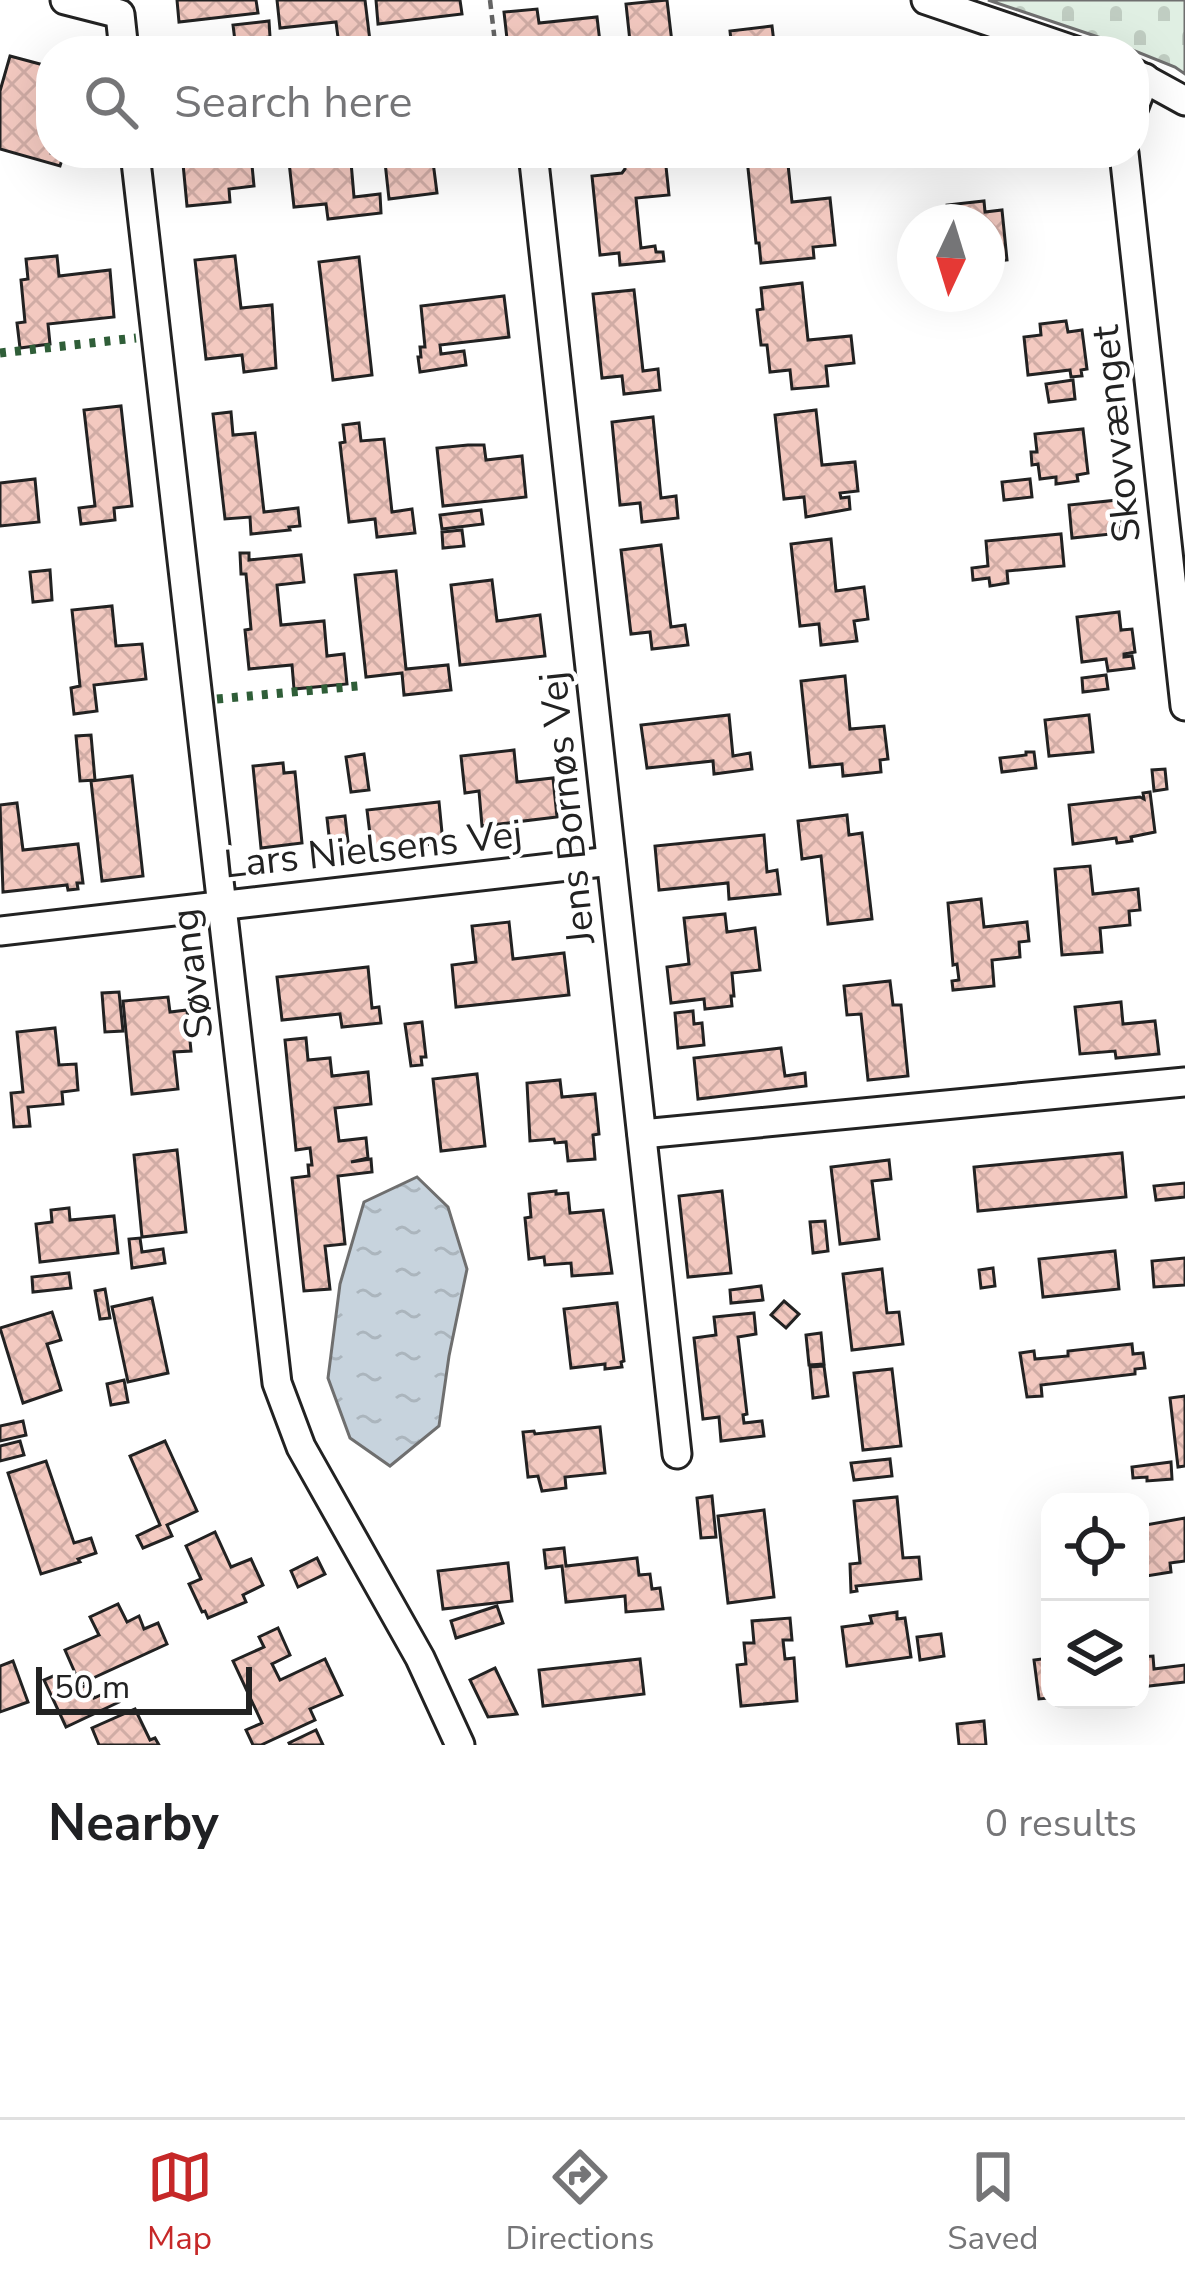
<!DOCTYPE html>
<meta charset="utf-8">
<style>
:root{--surface:#fff;--page:#f2f2f2;--text:#202124;--muted:#757577;--line:#e0e0e0;--accent:#c62828}
body{margin:0;font-family:"Nunito Sans",sans-serif;background:var(--page);color:var(--text)}
.controls{position:absolute;right:36px;bottom:36px;display:grid;overflow:hidden;border-radius:24px;box-shadow:0 12px 48px #0002}
.controls button{width:108px;height:108px;display:grid;place-items:center;padding:0;border:0;border-bottom:3px solid var(--line);background:var(--surface);color:var(--text);font:60px sans-serif}
.compass{position:absolute;left:897px;top:204px;width:108px;height:108px;border-radius:50%;background:var(--surface);box-shadow:0 12px 48px #0002;rotate:184deg}
.scale{position:absolute;left:36px;bottom:30px;width:216px;box-sizing:border-box;padding-left:12px;border:6px solid #222;border-top:0;font-size:33px;line-height:42px;white-space:nowrap;color:#222;-webkit-text-stroke:9px #fff;paint-order:stroke}
.list{margin:0;padding:0;list-style:none}
h2{display:flex;justify-content:space-between;align-items:center;height:156px;margin:0;padding:0 48px;font-size:51px}
h2 small{font-size:39px;font-weight:400;color:var(--muted)}
.icon{flex:none;width:66px;height:66px;fill:none;stroke:currentColor;stroke-width:2;stroke-linecap:round;stroke-linejoin:round}
.map{position:relative;flex:none;width:1185px;height:1745px;overflow:hidden}
.search{position:absolute;background:var(--surface);box-shadow:0 12px 48px #0002;left:36px;right:36px;top:36px;height:132px;display:flex;align-items:center;gap:30px;box-sizing:border-box;padding:0 42px;border-radius:48px;color:var(--muted);font-size:45px}
.sheet{height:372px;background:var(--surface)}
nav{display:flex;justify-content:space-around;align-items:center;box-sizing:border-box;height:168px;border-top:3px solid var(--line);background:var(--surface);font-size:33px;color:var(--muted)}
nav a{display:grid;justify-items:center;gap:6px}
nav .on{color:var(--accent)}
.map>svg:first-child{display:block}
</style>
<div class="map">
<svg width="1185" height="1745" viewBox="0 0 1185 1745">
<defs>
<pattern id="cemetery-stones" width="16" height="16" patternUnits="userSpaceOnUse" patternTransform="scale(3)"><rect width="16" height="16" fill="#e0efe3"/><path d="M2 7V4a2 2 0 0 1 4 0v3zM10 15v-3a2 2 0 0 1 4 0v3z" fill="#c0cdc2"/></pattern>
<pattern id="water-ripples" width="26" height="14" patternUnits="userSpaceOnUse" patternTransform="scale(3)"><rect width="26" height="14" fill="#c7d3dd"/><path d="M2 4q2-2 4 0t4 0M15 11q2-2 4 0t4 0" fill="none" stroke="#abb5bd"/></pattern>
<pattern id="building-cross-hatch" width="8" height="8" patternUnits="userSpaceOnUse" patternTransform="scale(3)"><rect width="8" height="8" fill="#f3c9c0"/><path d="M0 0l8 8M0 8l8-8" fill="none" stroke="#d0aca5"/></pattern>
</defs>
<rect width="100%" height="100%" fill="#fff"/>
<!-- cemetery -->
<polygon fill="url(#cemetery-stones)" stroke="#6f6f6f" stroke-width="3" points="988,0 1185,0 1185,74 1175,67 1110,41"/>
<!-- water -->
<polygon fill="url(#water-ripples)" stroke="#6f6f6f" stroke-width="3" points="417,1177 448,1207 467,1269 449,1356 439,1426 390,1466 350,1438 328,1378 340,1284 364,1202"/>
<!-- building -->
<g fill="url(#building-cross-hatch)" stroke="#222" stroke-width="3">
<polygon points="177,0 256,0 258,13 179,22"/>
<polygon points="277,0 365,0 370,41 339,45 336,22 280,28"/>
<polygon points="376,0 460,0 462,14 378,24"/>
<polygon points="667,0 673,51 631,51 626,4"/>
<polygon points="537,9 539,23 597,17 601,51 520,51 520,47 508,48 504,12"/>
<polygon points="269,21 270,37 235,41 233,25"/>
<polygon points="772,26 775,51 732,51 730,31"/>
<polygon points="10,56 51,67 51,94 47,93 41,114 51,117 51,153 64,153 60,166 0,149 0,91"/>
<polygon points="182,153 226,153 226,157 251,155 254,186 229,189 230,202 187,206"/>
<polygon points="288,153 328,153 329,164 351,162 354,197 380,194 381,213 328,219 326,204 294,207"/>
<polygon points="384,153 443,153 432,154 437,193 389,199"/>
<polygon points="787,155 792,202 830,198 835,245 813,247 814,258 761,263 759,243 756,243 747,159"/>
<polygon points="665,157 669,195 636,198 641,248 655,246 656,252 663,252 664,261 620,265 619,253 600,255 592,176 622,173 625,169 624,161"/>
<polygon points="984,201 985,212 1002,210 1007,260 988,262 987,222 948,222 947,205"/>
<polygon points="57,256 59,276 110,270 114,317 48,324 50,344 20,348 17,323 25,322 21,280 28,279 26,259"/>
<polygon points="235,256 241,308 272,305 276,368 244,372 242,355 206,359 195,260"/>
<polygon points="359,257 372,375 333,380 319,262"/>
<polygon points="802,283 808,340 851,336 854,363 826,366 828,386 792,389 790,370 770,372 767,345 761,345 757,310 763,309 761,288"/>
<polygon points="634,290 643,371 658,369 660,390 624,394 622,376 602,378 593,294"/>
<polygon points="504,296 509,337 440,345 441,354 464,351 466,365 420,372 418,357 421,357 420,347 425,347 421,306"/>
<polygon points="1066,321 1068,332 1082,330 1087,369 1081,370 1082,376 1071,377 1070,370 1028,375 1024,337 1041,335 1040,324"/>
<polygon points="1073,380 1075,399 1049,402 1046,384"/>
<polygon points="121,406 132,506 114,508 115,520 81,524 79,508 95,506 84,410"/>
<polygon points="816,410 822,465 855,462 858,491 840,493 841,498 849,497 850,509 806,517 804,497 784,499 775,415"/>
<polygon points="231,412 233,435 255,433 264,512 298,508 300,526 289,527 290,530 251,534 250,517 225,519 213,414"/>
<polygon points="653,417 661,498 676,496 678,518 642,522 640,503 620,505 612,422"/>
<polygon points="359,423 361,441 384,439 392,512 412,509 415,533 377,537 375,519 349,522 340,443 345,442 343,425"/>
<polygon points="1083,429 1088,473 1077,475 1078,481 1056,484 1056,477 1040,479 1038,464 1032,465 1031,452 1037,452 1035,434"/>
<polygon points="468,445 484,445 486,460 522,456 526,497 443,506 437,448"/>
<polygon points="35,479 39,522 0,526 0,483"/>
<polygon points="1030,479 1032,497 1004,500 1002,482"/>
<polygon points="1118,500 1121,533 1072,538 1069,505"/>
<polygon points="481,510 483,524 442,529 440,515"/>
<polygon points="462,530 464,546 443,548 442,532"/>
<polygon points="1061,534 1064,566 1007,571 1008,583 990,586 989,578 973,580 972,568 988,566 986,541"/>
<polygon points="831,539 836,591 864,587 868,619 854,621 857,641 821,645 819,624 800,626 791,544"/>
<polygon points="661,545 671,627 685,625 688,645 652,649 650,632 631,634 621,550"/>
<polygon points="240,553 249,553 249,560 301,555 304,582 277,585 281,625 324,621 327,656 344,654 347,684 294,689 292,665 249,669 245,630 251,629 246,574 241,574"/>
<polygon points="50,570 52,600 33,602 30,572"/>
<polygon points="396,571 406,669 448,665 451,690 404,695 402,673 366,677 355,575"/>
<polygon points="492,580 497,621 540,615 545,656 460,665 451,585"/>
<polygon points="112,606 116,646 142,644 146,679 94,685 97,711 74,714 71,688 80,686 72,610"/>
<polygon points="1119,612 1121,630 1132,629 1135,652 1124,654 1124,657 1132,656 1134,668 1108,671 1106,659 1082,662 1077,617"/>
<polygon points="1106,675 1108,689 1083,692 1082,678"/>
<polygon points="845,676 850,729 884,726 888,759 880,760 881,772 843,776 842,764 810,767 801,681"/>
<polygon points="729,715 733,756 750,753 752,769 714,774 713,761 647,768 641,725"/>
<polygon points="1089,715 1093,752 1049,756 1045,720"/>
<polygon points="91,735 95,780 80,781 76,736"/>
<polygon points="514,750 517,782 553,778 557,817 482,826 479,791 465,793 461,756"/>
<polygon points="1026,752 1034,752 1036,768 1002,772 1000,758 1026,755"/>
<polygon points="364,754 369,790 351,792 346,757"/>
<polygon points="283,763 284,773 295,772 302,843 261,848 253,766"/>
<polygon points="1165,769 1167,789 1154,791 1152,770"/>
<polygon points="132,776 143,876 102,881 91,781"/>
<polygon points="1150,792 1155,832 1131,837 1132,841 1117,843 1116,838 1073,844 1069,805 1140,797 1144,799 1143,793"/>
<polygon points="439,802 443,843 372,851 367,810"/>
<polygon points="17,803 23,850 78,844 83,883 77,883 78,889 68,890 67,885 3,892 0,805"/>
<polygon points="847,815 849,835 862,833 872,919 828,924 821,856 802,859 798,821"/>
<polygon points="345,816 349,851 331,853 327,818"/>
<polygon points="764,835 767,872 777,870 780,894 729,899 728,883 659,890 655,846"/>
<polygon points="1090,866 1093,894 1138,889 1140,910 1129,911 1130,925 1100,928 1102,952 1062,955 1055,869"/>
<polygon points="981,899 984,927 1027,922 1029,941 1019,942 1020,957 992,960 994,986 953,990 952,981 959,980 957,964 953,965 948,903"/>
<polygon points="725,914 727,932 755,928 760,970 732,973 734,996 731,996 732,1006 705,1009 704,999 671,1003 667,967 689,964 684,918"/>
<polygon points="509,922 513,959 564,953 569,995 456,1007 452,965 476,962 472,926"/>
<polygon points="368,967 372,1008 379,1007 381,1023 342,1027 340,1014 282,1020 277,977"/>
<polygon points="890,981 893,1005 901,1005 908,1076 868,1080 861,1014 847,1015 844,986"/>
<polygon points="119,992 123,1031 105,1032 102,993"/>
<polygon points="168,997 170,1012 187,1010 191,1051 174,1052 178,1089 132,1094 123,1001"/>
<polygon points="1121,1002 1123,1024 1155,1021 1159,1054 1116,1058 1115,1051 1080,1054 1075,1007"/>
<polygon points="693,1011 694,1024 702,1023 704,1045 678,1048 675,1013"/>
<polygon points="422,1022 426,1057 421,1057 422,1065 411,1066 405,1024"/>
<polygon points="55,1028 59,1065 76,1064 78,1090 62,1092 63,1104 28,1107 30,1126 14,1127 11,1093 23,1092 17,1032"/>
<polygon points="306,1038 308,1060 330,1058 332,1076 368,1072 371,1104 335,1108 339,1141 366,1138 368,1158 351,1162 371,1159 372,1172 338,1176 345,1244 325,1246 330,1289 304,1291 292,1178 309,1176 308,1165 312,1165 310,1148 296,1150 285,1040"/>
<polygon points="781,1048 785,1076 805,1073 806,1086 698,1099 694,1058"/>
<polygon points="477,1074 485,1146 441,1151 433,1079"/>
<polygon points="560,1080 562,1097 595,1094 599,1134 593,1135 595,1159 568,1161 566,1142 555,1143 554,1139 530,1141 527,1083"/>
<polygon points="177,1150 186,1232 142,1237 134,1155"/>
<polygon points="1122,1153 1126,1197 978,1211 974,1167"/>
<polygon points="889,1160 891,1179 872,1181 879,1239 840,1244 831,1167"/>
<polygon points="1185,1183 1185,1197 1156,1200 1154,1186"/>
<polygon points="556,1191 556,1194 568,1193 570,1213 603,1210 612,1273 572,1276 571,1263 545,1265 544,1257 529,1259 525,1218 531,1217 529,1194"/>
<polygon points="722,1191 731,1273 688,1277 679,1196"/>
<polygon points="69,1208 70,1220 114,1216 118,1253 40,1262 36,1224 52,1222 51,1210"/>
<polygon points="825,1221 828,1251 813,1253 810,1222"/>
<polygon points="140,1238 142,1252 163,1249 165,1263 132,1268 129,1239"/>
<polygon points="1115,1251 1119,1289 1043,1297 1039,1259"/>
<polygon points="1185,1258 1185,1285 1154,1287 1152,1261"/>
<polygon points="993,1268 995,1286 981,1288 979,1270"/>
<polygon points="882,1269 887,1313 899,1312 903,1344 852,1350 843,1274"/>
<polygon points="69,1273 71,1288 33,1292 32,1277"/>
<polygon points="761,1286 763,1300 731,1303 730,1290"/>
<polygon points="105,1289 110,1318 100,1319 95,1291"/>
<polygon points="152,1298 168,1373 128,1382 112,1307"/>
<polygon points="784,1301 799,1314 786,1328 771,1315"/>
<polygon points="617,1303 624,1361 621,1362 622,1367 605,1369 605,1364 571,1368 564,1309"/>
<polygon points="52,1312 61,1340 47,1344 61,1390 23,1403 0,1328"/>
<polygon points="754,1313 756,1334 738,1337 747,1414 743,1415 744,1423 762,1421 764,1436 721,1441 719,1417 703,1419 694,1338 716,1335 714,1317"/>
<polygon points="821,1333 824,1364 809,1365 806,1335"/>
<polygon points="1132,1344 1133,1354 1143,1353 1145,1368 1135,1369 1135,1374 1041,1385 1042,1396 1027,1397 1020,1353 1034,1351 1035,1359 1068,1356 1068,1351"/>
<polygon points="824,1366 828,1396 813,1398 810,1367"/>
<polygon points="892,1369 901,1446 863,1450 854,1373"/>
<polygon points="124,1380 128,1402 111,1405 107,1384"/>
<polygon points="1185,1396 1185,1466 1178,1467 1170,1398"/>
<polygon points="23,1421 26,1435 0,1441 0,1426"/>
<polygon points="600,1427 605,1473 565,1477 566,1488 542,1491 538,1476 528,1477 523,1432 534,1431 535,1434"/>
<polygon points="20,1441 24,1455 0,1461 0,1446"/>
<polygon points="165,1441 197,1511 167,1525 172,1536 143,1548 137,1536 160,1525 130,1456"/>
<polygon points="890,1459 892,1476 854,1480 851,1463"/>
<polygon points="46,1461 74,1543 91,1538 96,1553 78,1559 80,1562 41,1574 8,1473"/>
<polygon points="1171,1462 1172,1479 1147,1481 1147,1477 1133,1478 1132,1467"/>
<polygon points="712,1496 716,1537 701,1538 697,1498"/>
<polygon points="897,1497 903,1558 919,1557 921,1579 856,1586 857,1591 851,1592 850,1564 860,1563 854,1501"/>
<polygon points="764,1510 774,1597 728,1603 718,1516"/>
<polygon points="1185,1518 1185,1561 1170,1563 1171,1572 1140,1577 1140,1526"/>
<polygon points="215,1532 231,1567 251,1559 263,1585 243,1595 246,1602 208,1618 205,1611 202,1612 189,1584 201,1579 186,1546"/>
<polygon points="564,1548 566,1566 637,1558 639,1575 650,1574 652,1589 660,1588 663,1609 626,1612 625,1596 566,1602 562,1566 546,1568 544,1550"/>
<polygon points="317,1558 325,1574 298,1587 291,1571"/>
<polygon points="508,1563 512,1601 443,1609 438,1571"/>
<polygon points="118,1604 127,1622 139,1616 144,1629 158,1623 167,1644 80,1684 65,1650 99,1635 90,1617"/>
<polygon points="497,1606 503,1623 456,1638 451,1621"/>
<polygon points="897,1612 897,1619 905,1618 911,1657 847,1666 842,1627 872,1623 870,1616"/>
<polygon points="790,1618 792,1640 783,1640 785,1659 794,1658 797,1701 741,1706 737,1665 746,1664 744,1643 754,1643 752,1621"/>
<polygon points="278,1628 290,1655 272,1664 280,1680 325,1659 342,1695 310,1709 315,1720 261,1745 253,1745 246,1730 262,1723 233,1661 264,1647 259,1637"/>
<polygon points="941,1634 944,1656 920,1660 917,1637"/>
<polygon points="1153,1656 1154,1669 1185,1665 1185,1682 1140,1687 1140,1657"/>
<polygon points="1050,1658 1050,1698 1039,1699 1034,1660"/>
<polygon points="640,1659 644,1694 543,1706 539,1670"/>
<polygon points="13,1661 28,1702 0,1712 0,1666"/>
<polygon points="495,1668 517,1714 488,1717 470,1680"/>
<polygon points="58,1674 62,1682 75,1676 80,1688 87,1685 94,1698 114,1689 119,1702 66,1727 44,1680"/>
<polygon points="135,1709 150,1740 155,1738 159,1745 99,1745 92,1728"/>
<polygon points="984,1721 986,1745 959,1745 957,1724"/>
<polygon points="316,1730 323,1745 290,1745 289,1743"/>
</g>
<g fill="none" stroke-linecap="round" stroke-linejoin="round">
<!-- minor casing -->
<g stroke="#222" stroke-width="33">
<g id="minor">
<polyline points="65,0 120,14 124,51"/>
<polyline points="926,0 1076,51"/>
<polyline points="1134,73 1185,101"/>
<polyline points="1134,107 1145,78"/>
<polyline points="135,153 277,1383 301,1447 420,1658 460,1745"/>
<polyline points="533,153 677,1454"/>
<polyline points="1124,153 1185,706"/>
<polyline points="0,931 611,861"/>
<polyline points="642,1134 1185,1082"/>
</g>
</g>
<!-- path -->
<polyline stroke="#646464" stroke-width="4.5" stroke-dasharray="9 6" stroke-linecap="butt" points="490,0 496,51"/>
<!-- minor -->
<use href="#minor" stroke="#fff" stroke-width="27"/>
<!-- hedge -->
<g stroke="#2f5e38" stroke-width="9" stroke-dasharray="6 9" stroke-linecap="butt">
<polyline points="167,51 245,41"/>
<polyline points="0,353 136,338"/>
<polyline points="217,699 358,686"/>
</g>
</g>
<g text-anchor="middle" stroke-width="9" stroke-linejoin="round" paint-order="stroke">
<!-- street labels -->
<g font-size="39" fill="#222" stroke="#fff">
<text transform="translate(1115 434) rotate(-96)" y="14">Skovvænget</text>
<text transform="translate(566 808) rotate(-96)" y="14">Jens Bornøs Vej</text>
<text transform="translate(373 848) rotate(-6)" y="14">Lars Nielsens Vej</text>
<text transform="translate(191 974) rotate(-97)" y="14">Søvang</text>
</g>
</g>
</svg>
<div class="controls">
<button><svg class="icon" aria-label="locate" viewBox="0 0 24 24"><circle cx="12" cy="12" r="6"/><path d="M12 2v4M12 18v4M2 12h4M18 12h4"/></svg></button>
<button><svg class="icon" aria-label="layers" viewBox="0 0 24 24"><path d="M12 4l9 5-9 5-9-5zM3 14l9 5 9-5"/></svg></button>
</div>
<svg class="compass" viewBox="-18 -18 36 36"><path d="M0-13l5 13h-10z" fill="#e53935"/><path d="M0 13l5-13h-10z" fill="#757577"/></svg>
<div class="scale">50 m</div>
<div class="search"><svg class="icon" aria-label="search" viewBox="0 0 24 24"><circle cx="10" cy="10" r="6"/><path d="M15 15l6 6"/></svg>Search here</div>
</div>
<section class="sheet">
<h2>Nearby<small>0 results</small></h2>
<ul class="list">
</ul>
</section>
<nav>
<a class="on"><svg class="icon" aria-label="map" viewBox="0 0 24 24"><path d="M3 6l6-2 6 2 6-2v14l-6 2-6-2-6 2zM9 4v14M15 6v14"/></svg>Map</a>
<a><svg class="icon" aria-label="directions" viewBox="0 0 24 24"><path d="M12 3l9 9-9 9-9-9zM9 14v-3h6M13 9l2 2-2 2"/></svg>Directions</a>
<a><svg class="icon" aria-label="saved" viewBox="0 0 24 24"><path d="M7 4h10v16l-5-4-5 4z"/></svg>Saved</a>
</nav>
